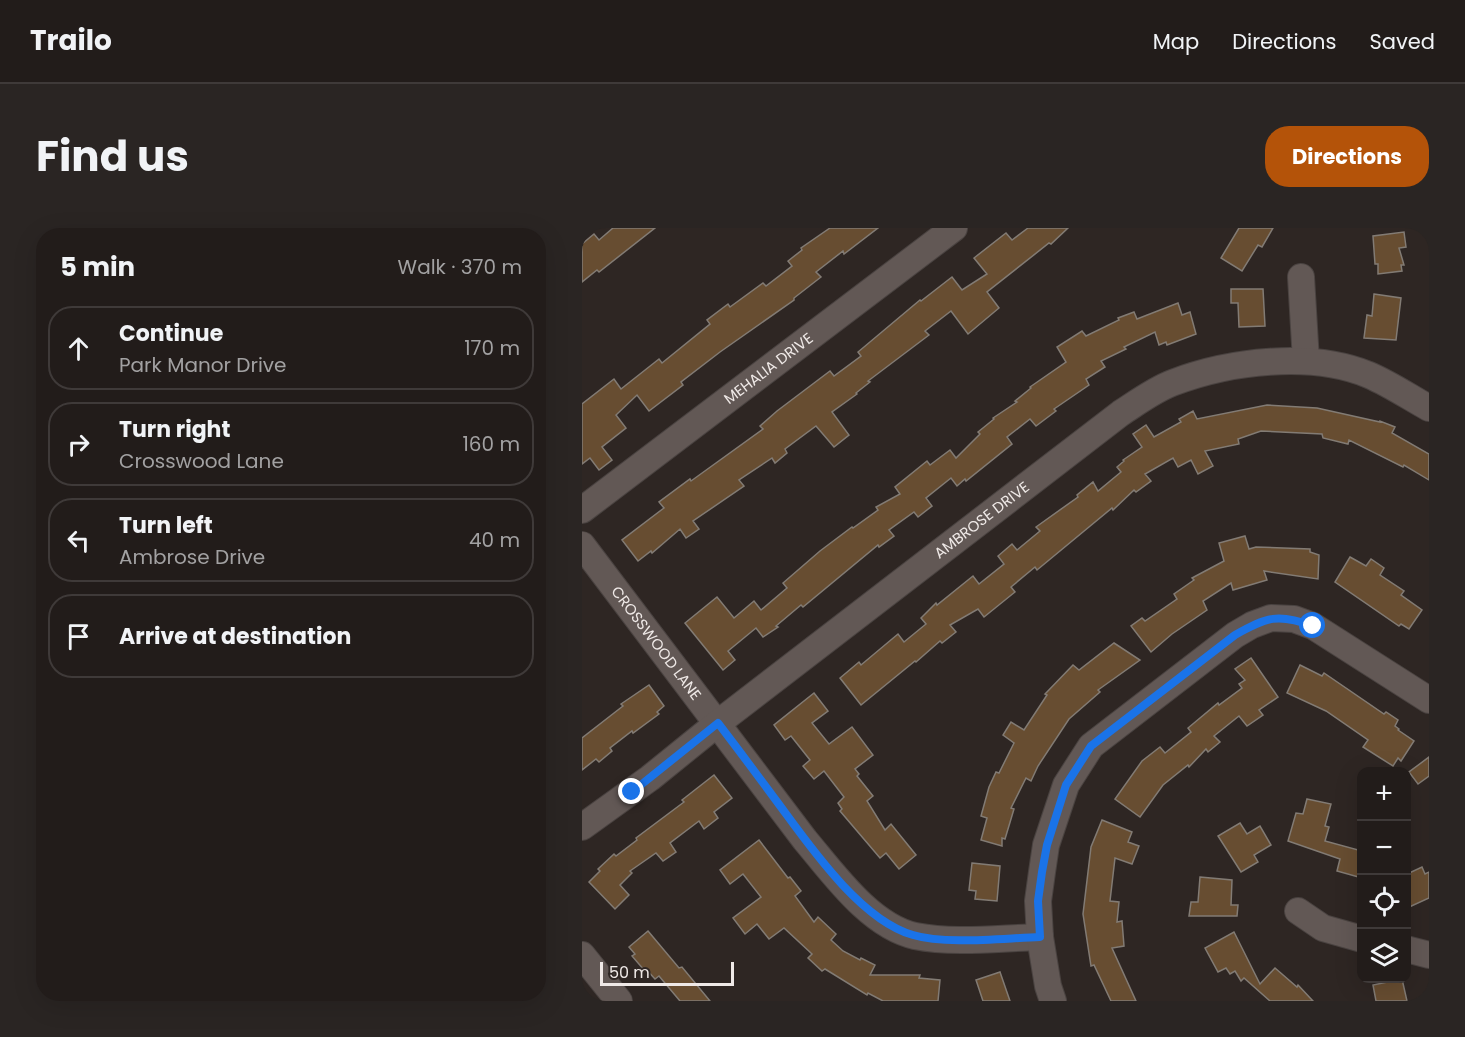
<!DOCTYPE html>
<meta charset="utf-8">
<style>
:root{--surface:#221c1a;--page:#2a2523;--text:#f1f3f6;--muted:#a2a1a2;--line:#3f3a39;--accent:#b45309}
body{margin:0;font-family:Poppins,sans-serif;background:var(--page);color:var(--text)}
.controls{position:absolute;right:18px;bottom:18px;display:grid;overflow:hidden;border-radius:12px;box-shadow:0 6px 24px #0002}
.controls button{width:54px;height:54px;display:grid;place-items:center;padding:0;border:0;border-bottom:2px solid var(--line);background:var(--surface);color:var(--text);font:30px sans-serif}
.scale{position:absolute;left:18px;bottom:15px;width:134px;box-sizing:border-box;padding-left:6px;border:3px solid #efe9e7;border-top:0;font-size:16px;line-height:21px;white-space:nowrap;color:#efe9e7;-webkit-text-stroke:4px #2e2623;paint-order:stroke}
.stop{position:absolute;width:18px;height:18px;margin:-14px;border:4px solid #1a73e8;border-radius:50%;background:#fff}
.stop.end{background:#1a73e8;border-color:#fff;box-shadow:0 2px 6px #0008}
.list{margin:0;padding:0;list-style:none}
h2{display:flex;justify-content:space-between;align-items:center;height:78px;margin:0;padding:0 24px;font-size:26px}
h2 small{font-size:20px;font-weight:400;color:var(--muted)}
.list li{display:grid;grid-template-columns:39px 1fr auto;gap:18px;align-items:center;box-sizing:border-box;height:84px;margin:0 12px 12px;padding:0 12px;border:2px solid var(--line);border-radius:24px}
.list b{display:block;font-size:22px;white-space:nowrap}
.list p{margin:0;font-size:20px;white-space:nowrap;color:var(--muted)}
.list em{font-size:20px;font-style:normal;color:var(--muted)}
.icon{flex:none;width:33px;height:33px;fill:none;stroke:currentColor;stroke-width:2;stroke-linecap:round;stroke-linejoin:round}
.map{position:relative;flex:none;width:847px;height:773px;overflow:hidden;border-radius:24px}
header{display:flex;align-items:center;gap:36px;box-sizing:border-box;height:84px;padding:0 30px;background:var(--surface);border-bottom:2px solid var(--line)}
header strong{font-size:28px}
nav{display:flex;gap:33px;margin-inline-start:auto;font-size:21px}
.intro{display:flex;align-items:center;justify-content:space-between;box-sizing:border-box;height:144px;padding:0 36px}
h1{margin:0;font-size:42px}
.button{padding:15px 27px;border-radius:24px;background:var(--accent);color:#fff;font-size:21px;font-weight:700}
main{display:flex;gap:36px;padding:0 36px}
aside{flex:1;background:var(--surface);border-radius:24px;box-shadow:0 6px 24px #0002}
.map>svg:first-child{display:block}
</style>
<header>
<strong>Trailo</strong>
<nav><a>Map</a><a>Directions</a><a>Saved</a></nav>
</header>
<div class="intro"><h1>Find us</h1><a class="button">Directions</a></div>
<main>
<aside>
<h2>5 min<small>Walk · 370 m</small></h2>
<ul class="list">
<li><svg class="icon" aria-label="ahead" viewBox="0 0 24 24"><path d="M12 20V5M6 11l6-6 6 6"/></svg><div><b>Continue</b><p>Park Manor Drive</p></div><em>170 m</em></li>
<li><svg class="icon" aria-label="right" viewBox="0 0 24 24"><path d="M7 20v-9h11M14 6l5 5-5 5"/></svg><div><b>Turn right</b><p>Crosswood Lane</p></div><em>160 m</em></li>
<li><svg class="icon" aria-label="left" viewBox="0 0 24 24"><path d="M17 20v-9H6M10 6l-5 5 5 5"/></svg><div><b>Turn left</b><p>Ambrose Drive</p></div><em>40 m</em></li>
<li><svg class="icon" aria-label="arrive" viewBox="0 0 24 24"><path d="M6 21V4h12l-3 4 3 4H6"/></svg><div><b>Arrive at destination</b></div></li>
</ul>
</aside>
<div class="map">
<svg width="847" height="773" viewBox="0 0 847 773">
<rect width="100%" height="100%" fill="#2e2623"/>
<!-- building -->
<g fill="#674d31" stroke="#827b74" stroke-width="1.5">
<polygon points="31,0 73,0 17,44 15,42 0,54 0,16 12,6 17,12"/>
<polygon points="248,0 296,0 262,26 261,23 234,44 239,49 212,70 212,72 138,124 99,154 101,157 67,183 55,167 34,187 44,200 20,219 30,232 17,242 8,230 0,236 0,176 32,151 39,161 77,131 80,135 128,96 125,92 146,76 148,79 181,55 184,58 210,38 206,33 220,22 219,20"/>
<polygon points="446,0 486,0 469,16 467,15 405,64 417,80 386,106 369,83 343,103 347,107 286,153 288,154 274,165 275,166 250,184 267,207 252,219 234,198 203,221 205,225 193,235 190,230 157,252 162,258 111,293 117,301 104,310 98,301 70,325 69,323 56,333 40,312 82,280 77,274 108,251 109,253 181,201 178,198 195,183 248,143 252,148 279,128 276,124 338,72 339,73 370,49 380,62 405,46 392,30 424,5 430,12"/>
<polygon points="657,0 691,0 680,19 676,17 660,43 639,30"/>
<polygon points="822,4 824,19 817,20 822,37 819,37 820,43 796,46 796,36 793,36 791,8"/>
<polygon points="649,61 681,61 683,98 657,99 656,75 649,75"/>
<polygon points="792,66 819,70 814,112 782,110 785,87 790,88"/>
<polygon points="596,75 600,87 608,84 614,106 585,117 584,114 577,117 573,104 542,119 544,121 519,133 523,139 504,151 507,157 472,181 474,183 454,198 448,191 425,209 430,216 384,253 383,251 375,258 369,250 344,270 350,278 336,289 332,284 307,302 312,308 297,319 296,317 221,379 219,377 194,398 196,399 181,409 174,400 146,423 153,432 141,442 103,395 135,369 152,390 172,373 179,382 205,360 201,355 238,323 270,299 271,300 296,282 294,279 318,266 313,259 345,233 348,237 368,222 374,230 398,206 396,204 412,191 411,190 435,174 433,173 449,160 448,159 484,134 475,119 500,103 504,108 537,92 536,90 552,84 555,91"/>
<polygon points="685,177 735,180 798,194 798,193 813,199 810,205 847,226 847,252 822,237 821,239 767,212 766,216 741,210 740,206 679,203 656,211 657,216 623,223 631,238 616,246 609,232 596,239 591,230 563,246 569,253 554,264 552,262 531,282 530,280 455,342 453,339 429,359 433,364 402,389 396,381 368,397 374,404 360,415 358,413 334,434 333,433 279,477 258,450 277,434 279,437 316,406 322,414 344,396 339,390 354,375 355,377 391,348 397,356 422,336 416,328 430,316 435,322 458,303 454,299 496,269 495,267 511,254 516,263 539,244 535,239 542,233 541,232 560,219 551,206 564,197 572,209 599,194 597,191 611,183 615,191"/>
<polygon points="663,308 667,321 674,319 728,321 728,324 737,327 736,351 682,343 685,352 651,362 649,355 621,373 625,382 590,406 569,424 549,398 560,390 563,393 595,371 592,366 612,352 610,350 642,333 637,315"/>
<polygon points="768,329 784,338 789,331 802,340 798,347 822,363 819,367 840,382 827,401 819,396 817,398 753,354"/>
<polygon points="532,415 558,432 516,462 518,464 487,491 456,538 449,553 444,550 429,580 432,581 423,611 420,610 420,618 399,612 405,590 399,588 407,559 414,544 417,545 432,515 421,507 429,494 442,502 465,467 463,466 491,437 497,442"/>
<polygon points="669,430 696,469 677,482 681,487 665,498 657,488 632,508 638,514 626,524 624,521 607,539 606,537 581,557 558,589 533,571 560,533 578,519 583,525 609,504 606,500 636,475 637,477 660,460 657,456 663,452 653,441"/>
<polygon points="718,437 740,448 742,445 802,486 804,484 816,492 813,498 817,501 816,502 832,513 819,533 816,530 811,538 781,519 786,512 744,483 705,465"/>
<polygon points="67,457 82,478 75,484 77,486 51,505 50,503 28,520 30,523 17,534 14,531 0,542 0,510 41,478 39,476"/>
<polygon points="232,465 246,483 230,495 247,516 270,499 291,527 273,541 277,546 275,548 291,568 285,573 303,602 309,596 334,627 317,641 304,625 298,630 258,583 260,581 256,575 262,569 242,543 232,551 221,538 228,532 209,508 203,512 192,497"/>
<polygon points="847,529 847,548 836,556 827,544"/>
<polygon points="132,547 150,570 132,584 136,590 122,601 117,593 88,615 94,624 81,633 74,625 48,643 50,645 38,657 47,667 33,681 7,654 18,643 16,641 32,626 34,628 55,612 54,610 102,574 100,572"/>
<polygon points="725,571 749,576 743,598 747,599 743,613 780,623 780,650 755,643 758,631 706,613 714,585 721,586"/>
<polygon points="520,592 550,604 546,614 557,618 550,636 533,630 528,673 537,674 535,694 540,693 542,718 530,720 554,773 529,773 512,737 509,738 501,686 509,619"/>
<polygon points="658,595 665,606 678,598 689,617 672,627 676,634 659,644 636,608"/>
<polygon points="177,612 206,650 208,649 219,663 213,668 232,694 236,689 254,706 249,712 261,723 278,732 279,730 293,737 288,747 338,747 337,750 358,752 356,773 301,773 286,765 285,767 243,741 240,743 226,730 230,726 202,700 187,711 175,696 163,706 151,690 179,669 161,646 148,656 138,642"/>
<polygon points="390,635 418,638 415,673 393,671 394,663 387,662"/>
<polygon points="840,639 843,646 847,644 847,670 825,680 825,646"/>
<polygon points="618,649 650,652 649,677 656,677 655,688 607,688 609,674 616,674"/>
<polygon points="66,703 97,740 100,739 128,773 98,773 77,748 73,751 63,740 62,742 50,728 53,726 47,719"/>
<polygon points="652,704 678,756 693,740 715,759 716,757 731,773 688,773 662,750 659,753 653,743 648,746 644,740 636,744 623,720"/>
<polygon points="418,744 428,773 401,773 394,752"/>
<polygon points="820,751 825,773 794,773 791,757"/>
</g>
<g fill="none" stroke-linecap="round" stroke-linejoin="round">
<!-- minor casing -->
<g stroke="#4a4341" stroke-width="28">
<g id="minor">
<polyline points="719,49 724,133"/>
<path id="s1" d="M0,282L372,0"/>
<path id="s2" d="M0,317L223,612C251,645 288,698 333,708C373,716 417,710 458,709"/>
<path id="s3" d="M0,599L68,550L136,495L539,185C556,174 572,162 590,155C647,133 729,123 787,147C808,156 827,169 847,180"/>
<polyline points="716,683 741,700 780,711"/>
<polyline points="824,721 847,727"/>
<polyline points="0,727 37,773"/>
<polyline points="471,773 466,758 458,709 456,673 460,644 464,617 484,557 509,518 653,407 670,397 689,390 712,391 731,398 847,472"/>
</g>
</g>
<!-- minor -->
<use href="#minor" stroke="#625855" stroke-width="26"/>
</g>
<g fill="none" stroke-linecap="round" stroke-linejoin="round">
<!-- route -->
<path stroke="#1a73e8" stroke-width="8" d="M50,564L136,495C156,521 176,548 196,575C227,617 278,692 331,707C364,717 422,710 458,709L456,673L460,644L465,617L484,557L509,518L653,407C685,389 696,385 731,398"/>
</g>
<g text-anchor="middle" stroke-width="4.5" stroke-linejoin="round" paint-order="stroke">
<!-- street labels -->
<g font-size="15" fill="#efe9e7" stroke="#2e2623">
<text dy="5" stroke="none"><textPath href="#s1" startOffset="234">MEHALIA DRIVE</textPath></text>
<text dy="5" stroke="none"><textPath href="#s3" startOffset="504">AMBROSE DRIVE</textPath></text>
<text dy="5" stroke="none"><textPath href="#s2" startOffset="123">CROSSWOOD LANE</textPath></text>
</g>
</g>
</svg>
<div class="controls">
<button>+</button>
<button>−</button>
<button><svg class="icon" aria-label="locate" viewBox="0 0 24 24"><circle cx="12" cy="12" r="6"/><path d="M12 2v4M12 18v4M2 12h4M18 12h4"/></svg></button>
<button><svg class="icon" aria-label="layers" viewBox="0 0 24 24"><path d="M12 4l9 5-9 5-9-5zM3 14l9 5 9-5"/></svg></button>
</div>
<div class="scale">50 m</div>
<div class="stop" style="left:731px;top:398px"></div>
<div class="stop end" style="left:50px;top:564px"></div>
</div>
</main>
